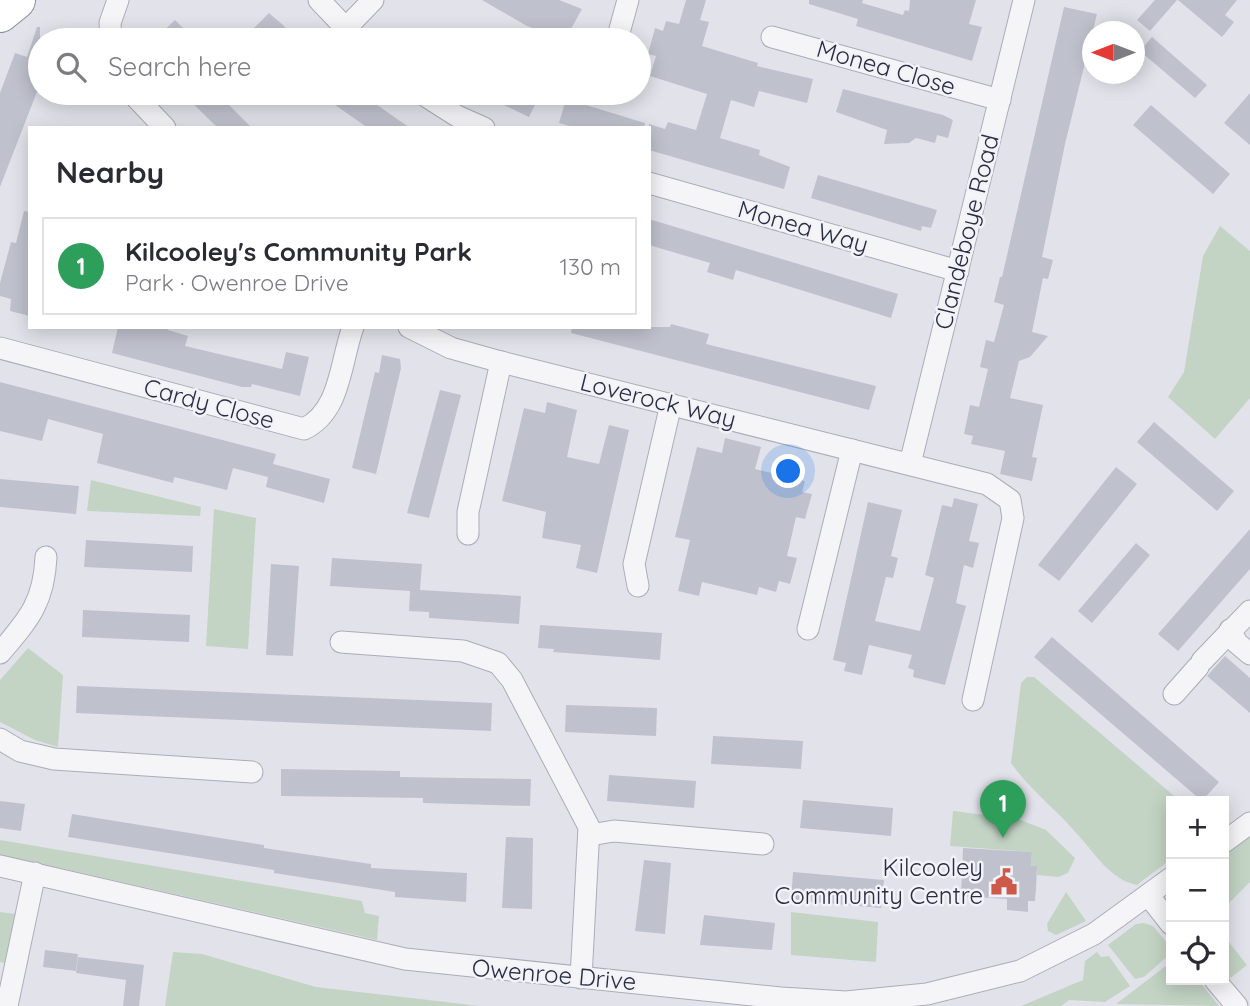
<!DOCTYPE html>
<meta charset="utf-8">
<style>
:root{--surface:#fff;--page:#f2f2f3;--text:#2b2b33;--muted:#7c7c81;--line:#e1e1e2;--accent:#db2777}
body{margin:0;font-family:Quicksand,sans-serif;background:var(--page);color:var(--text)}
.controls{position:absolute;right:21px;bottom:21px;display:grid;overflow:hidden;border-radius:0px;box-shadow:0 4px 18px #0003}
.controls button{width:63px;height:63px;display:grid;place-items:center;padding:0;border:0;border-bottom:2px solid var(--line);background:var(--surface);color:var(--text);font:35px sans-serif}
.compass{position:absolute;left:1082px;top:21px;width:63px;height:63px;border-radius:50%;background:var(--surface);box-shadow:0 4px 18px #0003;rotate:270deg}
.you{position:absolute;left:789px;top:472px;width:24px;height:24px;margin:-18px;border:5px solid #fff;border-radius:50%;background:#1a73e8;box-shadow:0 0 0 10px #1a73e833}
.badge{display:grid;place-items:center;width:46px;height:46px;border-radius:50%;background:var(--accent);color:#fff;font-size:23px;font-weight:700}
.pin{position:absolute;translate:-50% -58px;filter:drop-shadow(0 2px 4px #0008)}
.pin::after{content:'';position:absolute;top:37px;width:24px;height:21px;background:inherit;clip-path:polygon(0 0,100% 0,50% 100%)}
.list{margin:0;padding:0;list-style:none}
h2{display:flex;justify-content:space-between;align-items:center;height:91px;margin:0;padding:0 28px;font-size:30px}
h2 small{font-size:23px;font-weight:400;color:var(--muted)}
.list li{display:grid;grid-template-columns:46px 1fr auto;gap:21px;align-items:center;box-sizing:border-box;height:98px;margin:0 14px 14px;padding:0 14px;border:2px solid var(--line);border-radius:0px}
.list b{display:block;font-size:26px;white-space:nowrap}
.list p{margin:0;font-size:23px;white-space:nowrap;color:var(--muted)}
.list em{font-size:23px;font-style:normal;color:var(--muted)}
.icon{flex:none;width:38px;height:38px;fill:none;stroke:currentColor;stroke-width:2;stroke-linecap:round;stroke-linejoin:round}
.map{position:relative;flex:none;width:1250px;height:1006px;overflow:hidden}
.search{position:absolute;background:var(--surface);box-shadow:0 4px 18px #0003;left:28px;top:28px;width:623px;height:77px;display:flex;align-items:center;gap:18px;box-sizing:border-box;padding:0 24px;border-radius:38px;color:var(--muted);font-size:26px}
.panel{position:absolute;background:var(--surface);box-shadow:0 4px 18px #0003;left:28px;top:126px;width:623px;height:203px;border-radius:0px}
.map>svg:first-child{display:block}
</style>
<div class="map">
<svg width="1250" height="1006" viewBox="0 0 1250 1006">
<rect width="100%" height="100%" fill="#e2e3ea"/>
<!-- green -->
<g fill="#c3d4c4">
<polygon points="1220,226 1250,251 1250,398 1215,439 1168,397 1184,372 1203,256"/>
<polygon points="91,480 201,507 200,516 87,511"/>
<polygon points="214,509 256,518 248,649 206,646"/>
<polygon points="28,648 63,675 58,747 35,740 0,722 0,680"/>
<path d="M1027,677H1034L1180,801H1171V859L1137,885C1111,880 1095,854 1079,836C1057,810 1031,791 1011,763L1021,683Z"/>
<polygon points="953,811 1018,819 1046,830 1075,858 1068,873 1058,877 1037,875 1037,867 1031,866 1032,852 950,846"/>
<polygon points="1250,836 1250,882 1224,908 1224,856"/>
<polygon points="0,840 362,901 365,913 379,916 377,940 65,869 0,857"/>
<polygon points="1066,892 1086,921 1056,935 1048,931 1047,924"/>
<polygon points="0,912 16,914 5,963 0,962"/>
<polygon points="791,912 878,922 876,962 791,955"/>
<polygon points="1144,923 1153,926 1171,948 1171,953 1144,977 1135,979 1108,945 1136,924"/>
<polygon points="1224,936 1247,965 1229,979 1224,972"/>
<polygon points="173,952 202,954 316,987 480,1006 165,1006"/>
<polygon points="1097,952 1101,957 1109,956 1130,986 1105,1002 1069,1000 1061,1006 1021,1006 1083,980 1085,961"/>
<polygon points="1171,962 1171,980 1198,980 1219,1006 1116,1004"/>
</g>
<!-- building -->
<g fill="#bfc1cd">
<polygon points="482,0 559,0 582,9 565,40 527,26"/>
<polygon points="686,0 706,0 700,20 709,22 702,46 758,63 757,66 813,79 807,103 759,91 754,107 731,100 720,138 760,150 759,155 790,167 784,189 649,150 649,124 665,129 668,122 696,130 707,94 650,76 656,56 648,54 655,28 663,31 666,21 679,24"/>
<polygon points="809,0 863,0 862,3 903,15 905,10 909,11 910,0 976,0 969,24 982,27 972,61 856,26 858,19 809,4"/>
<polygon points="1155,0 1177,0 1150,31 1137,20"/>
<polygon points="1178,0 1237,0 1225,15 1234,22 1222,37"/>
<polygon points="1064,7 1097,14 1065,144 1042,257 1053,260 1048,279 1043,278 1032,332 1048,336 1030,357 1019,361 1010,398 1043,405 1032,457 1037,458 1032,481 1000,474 1005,451 971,444 973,436 964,434 970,405 979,407 988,369 980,367 986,340 994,342 1004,305 994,302 1000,277 1002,277"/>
<polygon points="269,13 284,26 297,40 263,40 252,30"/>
<polygon points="175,20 195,40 154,40"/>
<polygon points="37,27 40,27 40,84 0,187 0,93 15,53 27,57"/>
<polygon points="1152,37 1207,85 1195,98 1140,51"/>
<polygon points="843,89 943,115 953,120 948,138 937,135 935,143 916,138 909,143 884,144 887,130 836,112"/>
<polygon points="182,93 217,93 252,128 218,128"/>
<polygon points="318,93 360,93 410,128 368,128"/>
<polygon points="479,93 541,93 529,117"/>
<polygon points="1250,93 1250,145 1224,123"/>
<polygon points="566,99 645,123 644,128 577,128 559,123"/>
<polygon points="1151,105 1230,174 1213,194 1133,125"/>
<polygon points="818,175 937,210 931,228 922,226 921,231 811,198"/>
<polygon points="24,211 30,212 30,316 10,311 11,299 0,296 0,283 11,242 16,243"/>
<polygon points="649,219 898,294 891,318 736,270 733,280 707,272 710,263 649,245"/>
<polygon points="671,324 709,334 706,344 876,386 869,410 571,333 572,327 670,327"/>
<polygon points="118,327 169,327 168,330 188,336 185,346 282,369 286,352 309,357 300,396 252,384 251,387 242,387 112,353"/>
<polygon points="382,355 400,359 401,368 376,474 352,468 375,372 379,373"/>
<polygon points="0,382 276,454 273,464 330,479 324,503 266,487 268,477 233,468 227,490 174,477 173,483 97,463 103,434 48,419 42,441 0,431"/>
<polygon points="440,390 461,395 429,518 407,513"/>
<polygon points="547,402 577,410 567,457 599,464 609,425 629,430 597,573 576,568 581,545 542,538 546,512 502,501 524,408 545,413"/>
<polygon points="1154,422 1234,491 1217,511 1137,442"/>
<polygon points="725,438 761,447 755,469 805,481 802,492 812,494 805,519 796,517 787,556 797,558 790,584 779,581 776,592 759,587 757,595 702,582 699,596 678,591 690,540 675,537 697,447 722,453"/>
<polygon points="1116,467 1137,484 1059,581 1038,565"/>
<polygon points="0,479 79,486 76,514 0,507"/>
<polygon points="954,498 978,504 969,541 979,543 973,568 964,565 956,603 966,606 945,685 913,677 914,670 908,668 912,655 869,645 862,675 844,671 846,663 833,660 868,502 902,510 891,556 898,558 893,578 886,577 875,621 920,631 934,578 925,575 942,505 952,507"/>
<polygon points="1250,529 1250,569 1178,651 1158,634"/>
<polygon points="86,540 193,546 192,572 84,567"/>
<polygon points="1136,543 1150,555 1092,623 1078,611"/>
<polygon points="332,558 422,564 420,590 521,596 519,624 429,618 429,612 409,611 410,591 330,586"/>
<polygon points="271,564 299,566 293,656 266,655"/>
<polygon points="83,610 190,615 189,642 82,637"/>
<polygon points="540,625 662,633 660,660 553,652 554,649 538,648"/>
<polygon points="1052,637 1219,782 1202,801 1034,657"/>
<polygon points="1225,656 1250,678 1250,713 1207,676"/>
<polygon points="77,686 492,703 491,731 76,713"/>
<polygon points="566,705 657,708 656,736 565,732"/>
<polygon points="713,736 803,741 801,769 711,764"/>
<polygon points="281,769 400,771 400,777 531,779 530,806 423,803 423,798 281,796"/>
<polygon points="609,775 696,781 694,808 607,801"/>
<polygon points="803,800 893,808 891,836 800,828"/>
<polygon points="0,801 25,804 21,831 0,828"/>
<polygon points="72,814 264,845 264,848 371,864 371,868 467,873 466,902 395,897 395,892 274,873 274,870 68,837"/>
<polygon points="506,837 533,838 532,909 502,908"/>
<polygon points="963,848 1032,852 1031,866 1037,866 1036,888 1035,901 1028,901 1028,912 1007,910 1007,899 961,896"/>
<polygon points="644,860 671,863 665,934 635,931"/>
<polygon points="793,872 884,880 881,908 791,900"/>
<polygon points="704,915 775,923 772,950 700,945"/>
<polygon points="45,950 78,954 76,971 43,967"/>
<polygon points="78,957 144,965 139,1006 123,1006 126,980 76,973"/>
</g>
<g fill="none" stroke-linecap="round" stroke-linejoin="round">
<!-- street casing -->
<g stroke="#abacb8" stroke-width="23">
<g id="street">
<polyline points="319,0 357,40"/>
<polyline points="346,28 373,0"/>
<polyline points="772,37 1000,100"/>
<polyline points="111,40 110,23 118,0"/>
<polyline points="617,40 628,0"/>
<polyline points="132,93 165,128"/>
<polyline points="421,93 457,116 484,128"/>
<polyline points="649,183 958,271"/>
<polyline points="409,327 451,348 501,362 987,484 1010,500 1013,518 973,700"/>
<path d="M0,348L304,429C341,411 340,363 353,327"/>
<polyline points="910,464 1024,0"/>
<polyline points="468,534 468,512 501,362"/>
<polyline points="638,586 634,564 671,404"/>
<polyline points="808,629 852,450"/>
<polyline points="1230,630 1237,643 1250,654"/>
<polyline points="341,642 463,651 498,663 512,680 589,827 581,978"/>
<path d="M0,653C28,620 44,603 46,557"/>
<polyline points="1202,661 1250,611"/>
<polyline points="1174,694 1198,667"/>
<polyline points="0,739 20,751 54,759 252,772"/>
<polyline points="590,835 614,831 763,844"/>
<polyline points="1224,842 1250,823"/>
<polyline points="0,866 405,959 781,998 846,1002 927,994 1020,971 1094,934 1171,878"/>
<polyline points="1148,895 1171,924"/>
<polyline points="1215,980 1237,1006"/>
<polyline points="7,1006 35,873"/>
</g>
</g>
<!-- highway casing -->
<g stroke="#898ca1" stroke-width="40">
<polyline id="highway" points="0,13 16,0"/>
</g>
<!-- street -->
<use href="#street" stroke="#f5f5f8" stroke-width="21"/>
<!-- highway -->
<use href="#highway" stroke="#fff" stroke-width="38"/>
</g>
<!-- icons -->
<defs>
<g id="civic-bare" transform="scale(2.1)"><path d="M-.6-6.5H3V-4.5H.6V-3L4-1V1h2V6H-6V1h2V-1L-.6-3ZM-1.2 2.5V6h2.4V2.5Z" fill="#cd5a49" stroke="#f2f3f8" stroke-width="2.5" paint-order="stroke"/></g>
</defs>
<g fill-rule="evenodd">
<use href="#civic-bare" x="1004" y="882"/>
</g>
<g text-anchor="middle" stroke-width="5" stroke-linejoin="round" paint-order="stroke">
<!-- street labels -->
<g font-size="24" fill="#2a2c42" stroke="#f2f3f8">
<text transform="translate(886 68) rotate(16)" y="8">Monea Close</text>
<text transform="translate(803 227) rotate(16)" y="8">Monea Way</text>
<text transform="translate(967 232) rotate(-76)" y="8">Clandeboye Road</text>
<text transform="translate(658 401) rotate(14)" y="8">Loverock Way</text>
<text transform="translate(209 404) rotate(15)" y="8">Cardy Close</text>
<text transform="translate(554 975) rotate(5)" y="8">Owenroe Drive</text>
</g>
<!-- poi labels -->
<g font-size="24" fill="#2a2c42" stroke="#f2f3f8" text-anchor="end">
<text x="983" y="876">Kilcooley<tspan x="983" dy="28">Community Centre</tspan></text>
</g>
</g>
</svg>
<div class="controls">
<button>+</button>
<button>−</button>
<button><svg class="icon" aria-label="locate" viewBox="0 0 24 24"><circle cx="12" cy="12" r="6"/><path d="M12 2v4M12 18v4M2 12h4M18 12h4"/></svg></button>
</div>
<svg class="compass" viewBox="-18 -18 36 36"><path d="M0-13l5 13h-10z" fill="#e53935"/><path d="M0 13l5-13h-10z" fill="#7c7c81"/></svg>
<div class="you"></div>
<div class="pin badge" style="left:1003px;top:838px;background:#2e9e5b">1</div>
<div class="search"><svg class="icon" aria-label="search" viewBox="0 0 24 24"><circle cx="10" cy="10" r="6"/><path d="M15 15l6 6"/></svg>Search here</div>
<section class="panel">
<h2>Nearby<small></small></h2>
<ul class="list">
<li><span class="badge" style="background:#2e9e5b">1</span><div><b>Kilcooley's Community Park</b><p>Park · Owenroe Drive</p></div><em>130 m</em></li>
</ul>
</section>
</div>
